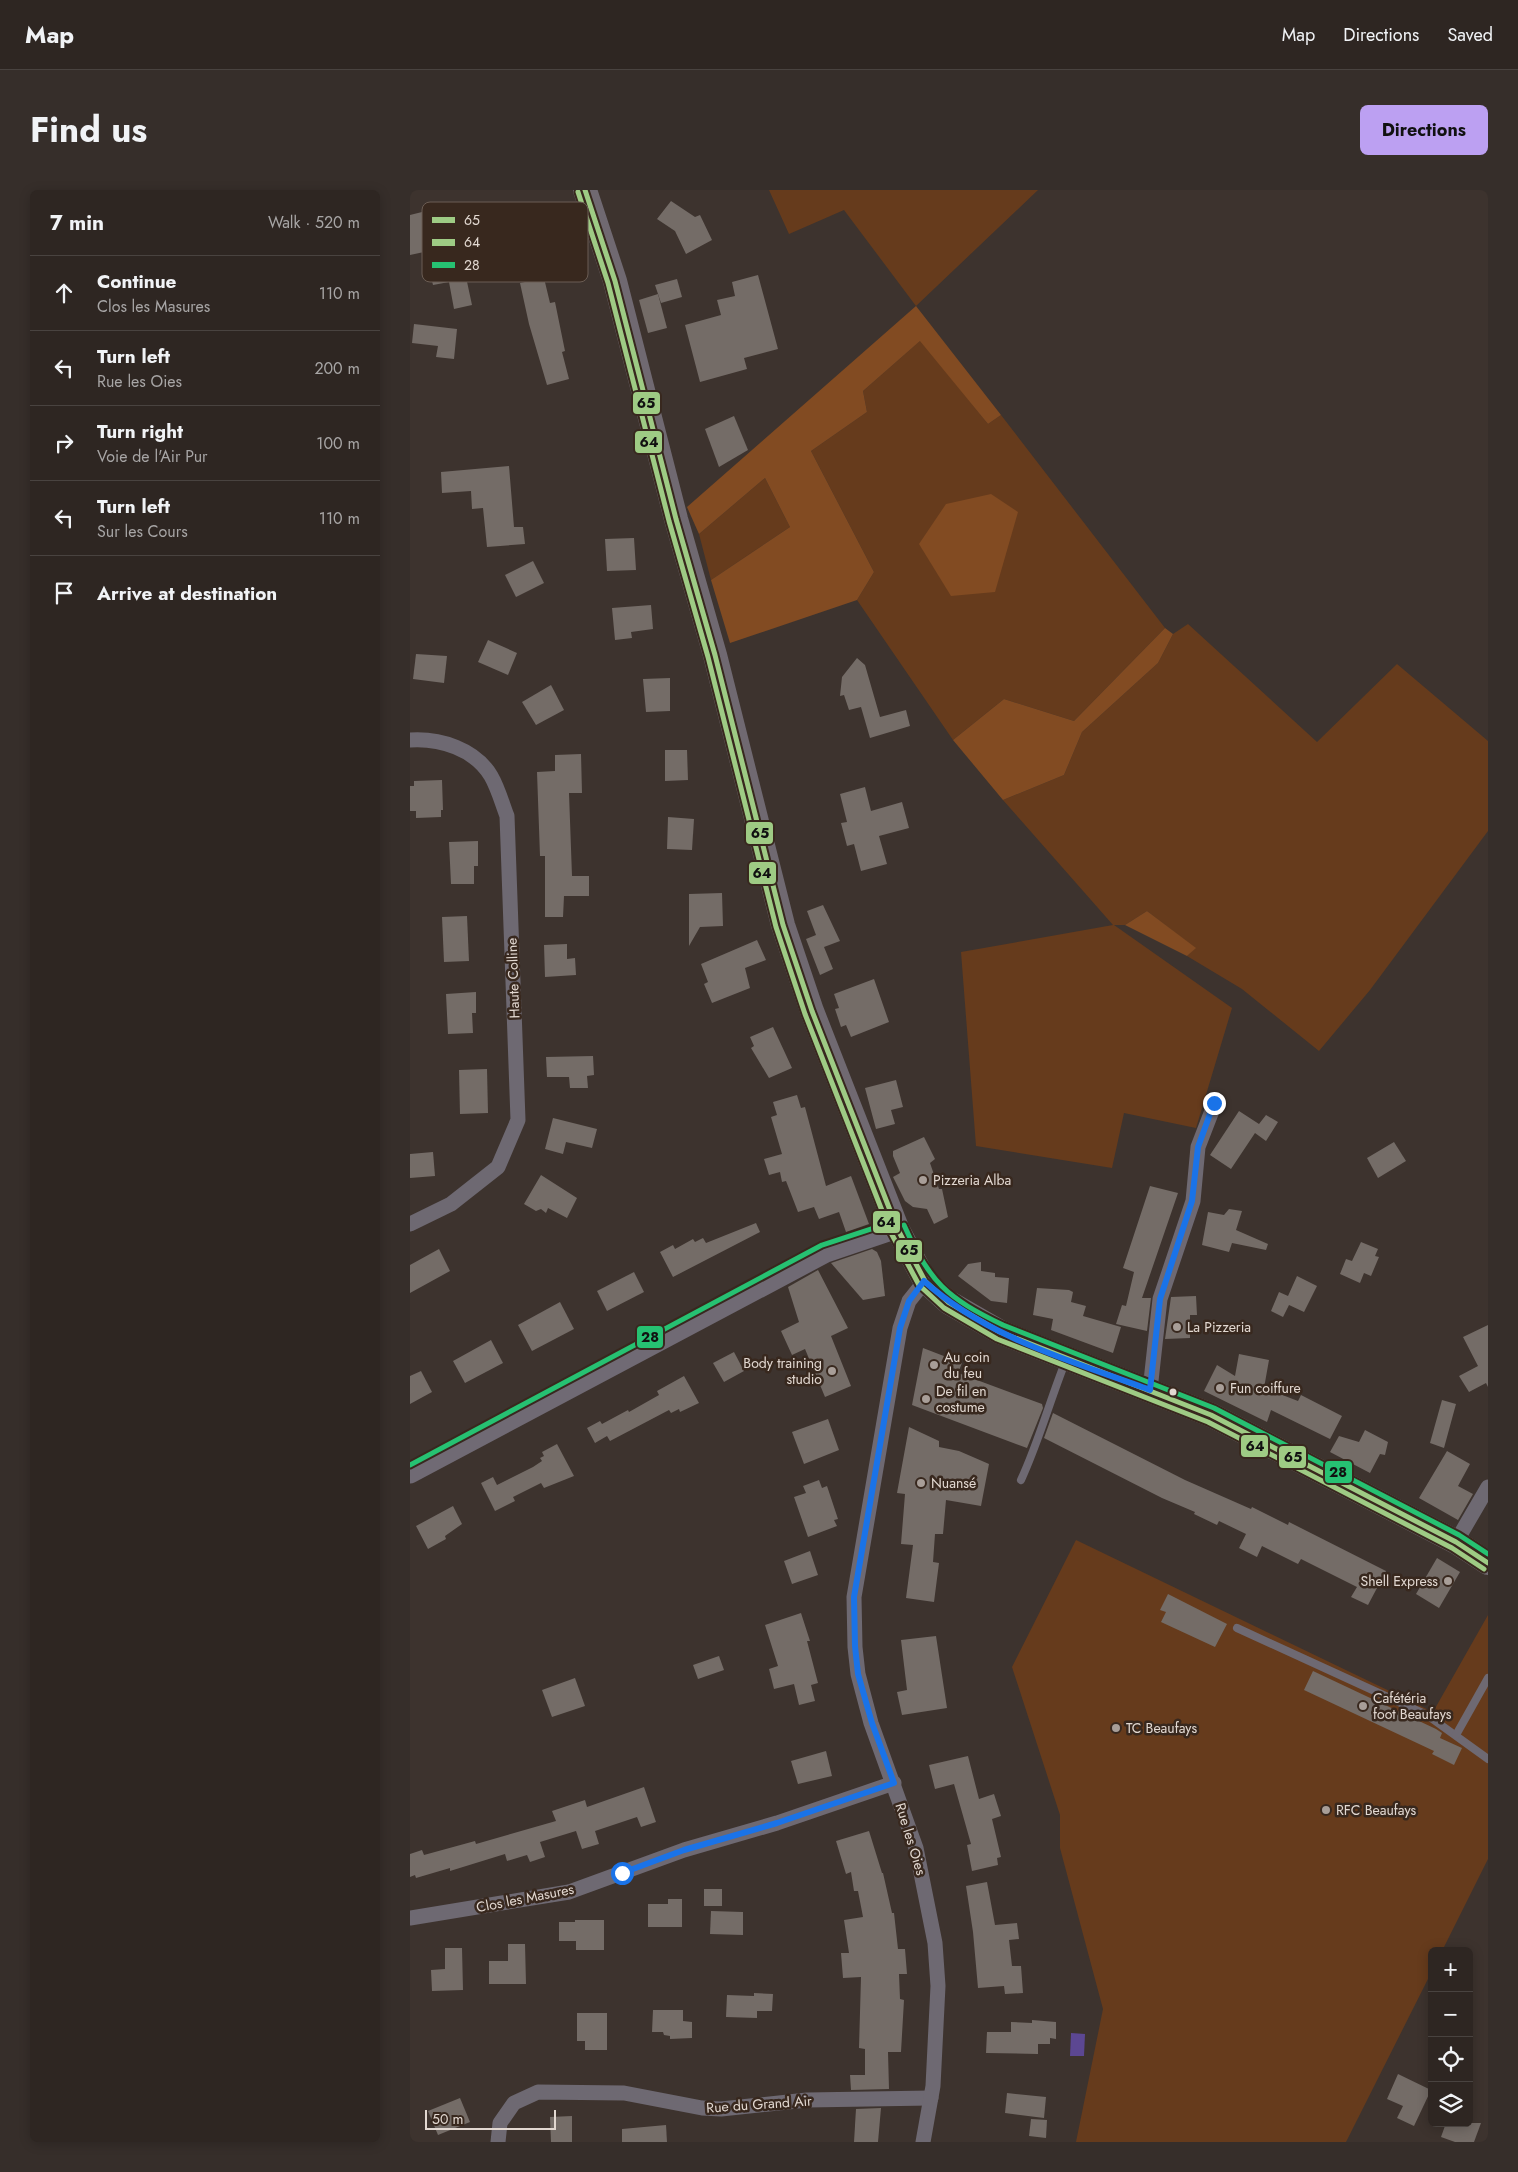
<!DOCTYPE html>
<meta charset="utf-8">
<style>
:root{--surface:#2e2622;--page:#362e2a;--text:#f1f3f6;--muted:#a7a5a5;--line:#494340;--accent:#bca0f2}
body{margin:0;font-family:Jost,sans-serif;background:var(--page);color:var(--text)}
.controls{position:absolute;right:15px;bottom:15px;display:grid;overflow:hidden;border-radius:8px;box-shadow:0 2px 12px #0003}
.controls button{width:45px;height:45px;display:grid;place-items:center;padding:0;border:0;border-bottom:1px solid var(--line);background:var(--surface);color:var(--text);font:25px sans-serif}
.scale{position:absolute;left:15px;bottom:12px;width:131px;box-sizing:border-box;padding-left:5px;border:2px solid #e2d8d1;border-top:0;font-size:14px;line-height:18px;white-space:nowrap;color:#e2d8d1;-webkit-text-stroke:4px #38281e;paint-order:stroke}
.stop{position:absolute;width:15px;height:15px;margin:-11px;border:4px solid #1a73e8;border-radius:50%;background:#fff}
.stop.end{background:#1a73e8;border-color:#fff;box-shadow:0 1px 5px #0008}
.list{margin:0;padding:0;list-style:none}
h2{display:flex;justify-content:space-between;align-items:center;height:65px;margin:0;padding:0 20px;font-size:21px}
h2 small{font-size:16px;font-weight:400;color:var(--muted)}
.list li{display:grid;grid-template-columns:32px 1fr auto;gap:15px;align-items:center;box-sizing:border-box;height:75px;padding:0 20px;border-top:1px solid var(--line)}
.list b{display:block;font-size:19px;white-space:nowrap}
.list p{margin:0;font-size:16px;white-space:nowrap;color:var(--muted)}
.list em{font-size:16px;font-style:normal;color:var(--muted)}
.icon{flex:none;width:28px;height:28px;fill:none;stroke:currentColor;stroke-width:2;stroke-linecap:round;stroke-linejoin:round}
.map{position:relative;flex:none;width:1078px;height:1952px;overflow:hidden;border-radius:8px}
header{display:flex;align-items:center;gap:30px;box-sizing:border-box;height:70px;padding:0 25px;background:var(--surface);border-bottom:1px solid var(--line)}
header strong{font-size:24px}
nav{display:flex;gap:28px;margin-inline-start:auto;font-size:18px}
.intro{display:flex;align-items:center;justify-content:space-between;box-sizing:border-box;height:120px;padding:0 30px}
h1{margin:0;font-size:35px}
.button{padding:12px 22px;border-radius:8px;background:var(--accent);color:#111;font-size:18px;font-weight:700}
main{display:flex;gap:30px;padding:0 30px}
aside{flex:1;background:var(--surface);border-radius:8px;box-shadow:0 2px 12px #0003}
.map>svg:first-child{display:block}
</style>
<header>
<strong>Map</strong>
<nav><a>Map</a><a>Directions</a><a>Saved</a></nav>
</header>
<div class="intro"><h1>Find us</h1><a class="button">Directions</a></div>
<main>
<aside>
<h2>7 min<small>Walk · 520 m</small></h2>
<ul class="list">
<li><svg class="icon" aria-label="ahead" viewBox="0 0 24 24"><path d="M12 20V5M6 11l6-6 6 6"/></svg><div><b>Continue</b><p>Clos les Masures</p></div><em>110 m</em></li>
<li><svg class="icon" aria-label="left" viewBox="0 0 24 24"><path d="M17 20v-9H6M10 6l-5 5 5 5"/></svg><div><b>Turn left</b><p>Rue les Oies</p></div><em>200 m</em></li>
<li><svg class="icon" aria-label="right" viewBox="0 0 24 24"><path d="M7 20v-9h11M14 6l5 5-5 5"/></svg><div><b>Turn right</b><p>Voie de l'Air Pur</p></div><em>100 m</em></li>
<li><svg class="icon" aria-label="left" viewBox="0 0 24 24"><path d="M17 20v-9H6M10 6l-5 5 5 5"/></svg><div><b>Turn left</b><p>Sur les Cours</p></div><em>110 m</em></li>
<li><svg class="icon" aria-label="arrive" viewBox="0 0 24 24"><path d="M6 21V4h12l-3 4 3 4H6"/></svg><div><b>Arrive at destination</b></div></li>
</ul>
</aside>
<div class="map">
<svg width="1078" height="1952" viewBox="0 0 1078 1952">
<rect width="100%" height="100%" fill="#3d332e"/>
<!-- green -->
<g fill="#663b1c">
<polygon points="359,0 628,0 506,116 434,20 379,44"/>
<polygon points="511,150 578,234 591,225 755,438 664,531 594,509 543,550 447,410 464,382 401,261 457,222 453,201"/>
<polygon points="355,288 380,337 301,390 289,344"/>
<polygon points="778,434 907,552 987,474 1078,551 1078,641 960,800 909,861 832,799 777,766 785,758 737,721 715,735 704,735 822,818 786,938 714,923 702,978 566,956 551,762 703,735 593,610 654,585 672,542 748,473 763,444"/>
<polygon points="666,1350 1023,1522 1078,1425 1078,1669 1032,1761 1022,1761 1022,1781 936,1952 666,1952 693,1819 650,1658 650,1625 602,1477"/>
</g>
<!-- forest -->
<g fill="#824b22">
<polygon points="506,116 591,225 578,234 510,151 453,201 457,222 401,261 464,382 447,410 320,453 301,390 380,337 355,288 289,344 277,317"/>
<polygon points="581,304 608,322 585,402 541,406 509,354 536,314"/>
<polygon points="755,438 763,444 748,473 672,542 654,585 593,610 543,550 594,509 664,531"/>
<polygon points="737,721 786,758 777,766 715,735"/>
</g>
<!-- water -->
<polygon fill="#5c4792" points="661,1843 675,1844 674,1866 660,1866"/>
<!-- building -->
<g fill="#746c67">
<polygon points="261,11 285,27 290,25 302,50 276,64 265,41 247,29"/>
<polygon points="20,20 28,59 0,65 0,25"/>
<polygon points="53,73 62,115 44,119 39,92 23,95 19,79"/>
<polygon points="348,85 368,159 334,168 337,179 290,192 275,135 311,125 307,110 325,106 322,92"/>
<polygon points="134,88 140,113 145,112 155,161 152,162 159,189 137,195 119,134 110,93"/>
<polygon points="267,89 272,107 251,113 245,95"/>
<polygon points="248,104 257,138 238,143 229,110"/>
<polygon points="4,134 47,139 44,169 26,167 28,156 2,153"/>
<polygon points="324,226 338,260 309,277 295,239"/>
<polygon points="99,276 104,337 113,337 115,354 77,357 73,318 62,319 61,301 32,303 31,282"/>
<polygon points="224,348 226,380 197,381 195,349"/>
<polygon points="123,371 134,393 106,407 95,385"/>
<polygon points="241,415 243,439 221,442 222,448 205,450 202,418"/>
<polygon points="78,450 107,463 98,485 68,472"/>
<polygon points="6,464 37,466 34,493 3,489"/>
<polygon points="447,468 455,475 470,527 496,520 500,536 460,548 451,517 439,520 434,505 430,506 432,487"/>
<polygon points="260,488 260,521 236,522 233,489"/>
<polygon points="141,495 154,520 126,535 112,512"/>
<polygon points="255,560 277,560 278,590 255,591"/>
<polygon points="171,564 172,603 159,603 162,686 179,686 179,706 154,706 153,727 135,727 135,666 130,666 127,582 145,581 145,565"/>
<polygon points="32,590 33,620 31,620 31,627 6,628 6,621 0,621 0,596 4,596 4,591"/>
<polygon points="455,597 461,621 492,612 499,638 469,646 477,674 451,681 444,654 437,656 431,633 437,632 430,604"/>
<polygon points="258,627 284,629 282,660 257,659"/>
<polygon points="68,651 68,676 64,676 64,694 41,694 39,652"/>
<polygon points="312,703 313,736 290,737 279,756 279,704"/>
<polygon points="413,715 430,751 414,757 423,779 410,785 396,749 406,745 397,721"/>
<polygon points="57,726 59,771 34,772 32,727"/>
<polygon points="347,750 356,770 335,778 340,798 302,813 294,794 298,792 291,774"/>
<polygon points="157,754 157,769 165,768 166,785 135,787 134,755"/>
<polygon points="464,789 479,832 441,847 436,835 431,837 425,819 429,818 424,804"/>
<polygon points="66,802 66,823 62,823 63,843 38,844 36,804"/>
<polygon points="363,837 382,878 359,888 341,858 344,856 340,847"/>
<polygon points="183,866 184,885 177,886 178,898 160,898 159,887 137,887 136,867"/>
<polygon points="77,879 78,923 50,924 49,880"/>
<polygon points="486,890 493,917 481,920 485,934 466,939 455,898"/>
<polygon points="387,905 391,918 395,917 416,996 441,986 459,1034 436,1042 429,1022 409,1029 404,1017 388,1022 376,991 372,992 370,982 359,985 354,969 372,964 361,927 367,925 363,912"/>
<polygon points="829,921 849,934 856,925 868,932 856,951 845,943 821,979 800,965"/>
<polygon points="143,928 187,939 182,958 156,952 153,964 135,959"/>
<polygon points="514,947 525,969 520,973 529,999 532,999 538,1027 524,1034 517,1019 503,1017 495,1011 483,987 490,983 483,966 483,961"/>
<polygon points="984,952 996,971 968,988 957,968"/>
<polygon points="23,962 25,986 0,988 0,964"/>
<polygon points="131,985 167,1008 157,1028 138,1018 136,1023 131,1019 126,1021 114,1014"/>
<polygon points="740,996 768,1003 732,1108 741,1108 737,1141 706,1134 712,1115 716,1116 724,1082 713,1078"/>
<polygon points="819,1019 832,1021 826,1040 858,1054 856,1060 822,1053 819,1062 792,1055 798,1022 814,1025"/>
<polygon points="346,1033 350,1042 263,1087 250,1062 263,1055 265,1059 283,1049 285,1052 293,1048 296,1053"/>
<polygon points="951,1052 968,1059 965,1066 969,1067 961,1086 954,1083 950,1093 930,1084 936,1069 942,1071"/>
<polygon points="29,1059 40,1081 0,1103 0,1075"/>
<polygon points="462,1059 467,1062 471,1071 475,1106 453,1110 421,1073"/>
<polygon points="571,1072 571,1081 585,1083 585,1087 599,1088 597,1113 581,1111 548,1086 558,1074"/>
<polygon points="408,1080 438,1138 421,1146 441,1196 415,1207 395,1159 382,1165 371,1141 389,1132 378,1097"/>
<polygon points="224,1082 234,1102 197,1121 187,1101"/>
<polygon points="887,1086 907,1096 894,1122 879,1115 873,1127 861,1121 869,1102 878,1106"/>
<polygon points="627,1098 659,1100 663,1102 661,1112 676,1116 673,1126 711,1137 703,1163 641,1140 643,1129 623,1125"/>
<polygon points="786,1106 787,1125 780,1125 780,1148 755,1149 761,1107"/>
<polygon points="150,1112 164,1139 122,1161 108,1135"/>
<polygon points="1078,1135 1078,1197 1076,1193 1059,1202 1049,1186 1068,1176 1053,1147"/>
<polygon points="81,1150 93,1173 55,1193 43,1171"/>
<polygon points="513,1158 552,1173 548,1183 632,1214 633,1218 617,1258 502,1215"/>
<polygon points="324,1162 334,1181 314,1192 303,1173"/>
<polygon points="829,1164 859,1170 854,1198 888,1211 891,1205 932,1226 920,1249 861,1220 857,1232 794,1201 807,1175 825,1186"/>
<polygon points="11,1181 22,1202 0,1214 0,1186"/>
<polygon points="274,1186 289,1213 270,1222 269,1219 261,1223 259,1220 200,1251 197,1246 185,1253 177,1238 190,1231 192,1234 218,1220 219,1222 249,1205 247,1201"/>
<polygon points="1032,1210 1046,1214 1034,1258 1020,1253"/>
<polygon points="643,1223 775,1290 841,1319 842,1317 878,1335 879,1332 976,1381 958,1415 941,1407 947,1397 891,1369 888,1374 852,1356 847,1367 829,1358 836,1344 809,1331 807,1335 784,1324 785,1322 752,1308 634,1248"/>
<polygon points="418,1229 429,1260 394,1274 382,1242"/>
<polygon points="499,1237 529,1251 529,1257 549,1261 579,1274 571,1316 536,1310 533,1344 525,1344 523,1372 529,1373 524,1412 496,1408 503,1355 491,1354 495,1304 487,1303"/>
<polygon points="955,1240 978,1252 975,1265 970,1264 960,1283 920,1262 929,1246 949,1252"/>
<polygon points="147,1254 164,1286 134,1298 131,1293 103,1307 105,1311 85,1321 71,1293 83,1287 87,1295 123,1277 132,1271 130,1268 134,1266 132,1262"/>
<polygon points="1037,1261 1060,1274 1048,1296 1063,1304 1048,1330 1009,1308"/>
<polygon points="409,1290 412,1298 417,1296 428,1329 424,1330 427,1336 398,1347 384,1307 396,1303 393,1296"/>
<polygon points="43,1316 52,1334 35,1346 36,1349 18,1359 6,1336"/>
<polygon points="400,1361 408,1385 382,1394 374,1371"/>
<polygon points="1027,1368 1050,1382 1029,1418 1006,1404"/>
<polygon points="758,1404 817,1434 805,1457 751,1432 756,1422 750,1420"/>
<polygon points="391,1423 400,1451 397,1451 408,1493 401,1495 405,1511 389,1515 384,1494 364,1499 359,1479 368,1476 355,1435"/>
<polygon points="526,1446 537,1518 492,1525 487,1502 497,1500 491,1450"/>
<polygon points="309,1466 314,1480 288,1489 283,1475"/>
<polygon points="903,1481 1026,1539 1032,1543 1030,1548 1052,1558 1044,1575 1022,1564 1024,1561 894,1500"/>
<polygon points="165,1488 175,1516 142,1527 132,1500"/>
<polygon points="416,1561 422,1586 388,1594 381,1571"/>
<polygon points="558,1566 569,1609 584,1604 591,1626 582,1629 591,1667 587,1668 588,1675 562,1681 557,1655 561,1654 544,1594 525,1599 519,1575"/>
<polygon points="234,1597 246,1632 231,1637 227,1627 185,1641 189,1654 172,1659 166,1641 130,1652 135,1667 120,1672 117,1665 97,1671 95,1664 40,1681 40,1678 6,1688 5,1685 0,1687 0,1664 12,1660 14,1665 65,1651 66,1654 146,1631 142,1621 175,1610 177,1617"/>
<polygon points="459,1641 472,1683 473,1683 482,1723 484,1723 488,1759 495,1759 497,1784 489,1784 490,1809 494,1810 491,1862 478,1862 479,1899 441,1900 440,1885 455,1885 455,1859 449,1858 451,1787 433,1788 431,1763 439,1763 434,1730 453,1727 448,1701 444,1701 441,1682 436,1684 426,1651"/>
<polygon points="577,1692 585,1735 607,1733 609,1749 599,1750 602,1776 611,1776 613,1803 595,1804 594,1796 568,1798 563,1742 556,1696"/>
<rect x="294" y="1699" width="18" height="17"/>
<polygon points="258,1709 272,1709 272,1737 238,1737 238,1714 258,1714"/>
<polygon points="301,1721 333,1722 333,1745 300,1744"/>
<polygon points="165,1730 194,1730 194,1760 166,1760 166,1751 149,1751 149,1732 165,1732"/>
<polygon points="98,1754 115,1754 116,1794 79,1794 79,1771 98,1771"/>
<polygon points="35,1758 52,1758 53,1800 22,1801 21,1780 35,1779"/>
<polygon points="344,1803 363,1804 362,1821 347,1821 347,1828 316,1827 317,1805 344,1806"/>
<polygon points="243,1820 273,1820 273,1831 282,1832 282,1848 260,1849 260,1846 254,1845 253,1842 242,1842"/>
<polygon points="167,1823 197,1823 197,1860 175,1860 175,1851 167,1851"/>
<polygon points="622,1830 646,1832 646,1849 640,1848 640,1854 628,1854 628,1864 576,1863 577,1842 601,1842 601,1832 622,1833"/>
<polygon points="988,1884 1021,1900 1004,1936 987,1928 993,1916 977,1909"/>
<polygon points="597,1903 636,1907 634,1928 595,1923"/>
<polygon points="50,1908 60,1932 28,1945 18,1921"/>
<polygon points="471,1918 468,1952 444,1952 446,1919"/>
<polygon points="162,1926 162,1952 141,1952 140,1927"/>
<polygon points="621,1929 637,1930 636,1948 619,1946"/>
<polygon points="1036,1933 1071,1933 1064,1952 1045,1952 1031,1947"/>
<polygon points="256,1935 257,1952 212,1952 212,1939"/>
</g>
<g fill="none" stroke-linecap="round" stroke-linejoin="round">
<!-- service -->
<g stroke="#6e6972" stroke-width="8">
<path d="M611,1290C629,1251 640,1210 656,1170"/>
<polyline points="827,1438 1017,1525 1078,1569"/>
<polyline points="1046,1545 1078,1488"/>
</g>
<!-- minor -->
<g stroke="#6e6972" stroke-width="15">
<path d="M0,550C30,548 65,559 81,586C88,598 92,613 97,626L108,930L88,977L41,1014L0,1034"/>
<polyline points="740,1200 750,1109 783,1011 788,957 805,913"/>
<polyline points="1046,1352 1078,1297"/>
<polyline points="0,1728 159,1702 274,1660 367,1633 484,1593"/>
<polyline points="88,1952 90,1933 104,1913 128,1902 214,1903 292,1918 311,1919 397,1910 521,1908"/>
<polyline points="513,1952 523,1896 528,1796 525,1753 506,1658 461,1533 448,1484 445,1457 444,1407 490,1138 499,1111 515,1091"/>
</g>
<!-- secondary -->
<polyline stroke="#706a74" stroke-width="21" points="0,1283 416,1062 487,1038"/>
<!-- primary -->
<polyline stroke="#706971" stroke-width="24" points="175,0 205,91 266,329 305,465 373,735 402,821 487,1038 515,1091 538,1112 590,1142 801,1225 1046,1352 1078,1373"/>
<!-- bus-1 casing -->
<g stroke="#38281e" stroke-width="9">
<polyline id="bus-1" points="175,0 205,91 266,329 305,465 373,735 402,821 487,1038 515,1091 538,1112 590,1142 801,1225 1046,1352 1078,1373"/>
</g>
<!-- bus-2 casing -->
<g stroke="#38281e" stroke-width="9">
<polyline id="bus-2" points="168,2 198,93 259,331 298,467 366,737 395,824 480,1041 509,1095 534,1118 587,1149 798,1232 1042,1358 1074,1379"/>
</g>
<!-- bus-3 casing -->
<g stroke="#38281e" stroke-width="9">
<g id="bus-3">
<path d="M494,1035C519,1092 537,1108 593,1135L804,1218L1049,1345L1078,1364"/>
<polyline points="0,1275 412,1055 485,1031"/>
</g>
</g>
<!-- bus-1 -->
<use href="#bus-1" stroke="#9ecb84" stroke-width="5"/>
<!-- bus-2 -->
<use href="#bus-2" stroke="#9ecb84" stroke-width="5"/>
<!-- bus-3 -->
<use href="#bus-3" stroke="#26c172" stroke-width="5"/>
</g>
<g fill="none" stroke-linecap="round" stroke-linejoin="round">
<!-- route -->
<path stroke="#1a73e8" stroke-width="6" d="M212,1683L274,1660L367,1633L484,1593L462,1533L448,1484L445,1456L444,1407L490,1138L499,1111L514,1091C577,1148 662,1171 740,1200L750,1109L782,1011L788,957L804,913"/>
</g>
<!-- markers -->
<g fill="#a89e98" stroke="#38281e" stroke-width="2">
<circle cx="513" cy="990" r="5"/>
<circle cx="767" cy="1137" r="5"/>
<circle cx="524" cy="1175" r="5"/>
<circle cx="422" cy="1181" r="5"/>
<circle cx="810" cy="1198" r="5"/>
<circle cx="516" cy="1209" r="5"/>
<circle cx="511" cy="1293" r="5"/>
<circle cx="1038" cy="1391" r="5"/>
<circle cx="953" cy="1516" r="5"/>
<circle cx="706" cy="1538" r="5"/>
<circle cx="916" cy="1620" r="5"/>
</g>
<circle fill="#e2d8d1" stroke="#38281e" stroke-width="2" cx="763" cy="1202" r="4.5"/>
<g text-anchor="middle" stroke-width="5" stroke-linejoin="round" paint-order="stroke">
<!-- street labels -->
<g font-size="14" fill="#e2d8d1" stroke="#38281e">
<text transform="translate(103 788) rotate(-92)" y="5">Haute Colline</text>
<text transform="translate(501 1649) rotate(73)" y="5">Rue les Oies</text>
<text transform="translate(115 1708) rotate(-11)" y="5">Clos les Masures</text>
<text transform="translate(349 1914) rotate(-4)" y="5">Rue du Grand Air</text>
</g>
<!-- poi labels -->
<g font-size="14" fill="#e2d8d1" stroke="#38281e" text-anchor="start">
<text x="523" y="995">Pizzeria Alba</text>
<text x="777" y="1142">La Pizzeria</text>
<text x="534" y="1172">Au coin<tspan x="534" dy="16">du feu</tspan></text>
<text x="412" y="1178" text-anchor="end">Body training<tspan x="412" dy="16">studio</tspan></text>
<text x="820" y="1203">Fun coiffure</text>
<text x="526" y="1206">De fil en<tspan x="526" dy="16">costume</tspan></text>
<text x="521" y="1298">Nuansé</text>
<text x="1028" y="1396" text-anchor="end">Shell Express</text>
<text x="963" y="1513">Cafétéria<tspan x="963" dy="16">foot Beaufays</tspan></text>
<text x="716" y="1543">TC Beaufays</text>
<text x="926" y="1625">RFC Beaufays</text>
</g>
</g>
<!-- legend -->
<rect x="12" y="12" width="166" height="80" rx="8" fill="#38281e" stroke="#6b5d54" stroke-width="1"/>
<rect x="22" y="27" width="23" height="6" fill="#9ecb84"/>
<rect x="22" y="49" width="23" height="7" fill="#9ecb84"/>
<rect x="22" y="72" width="23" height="6" fill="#26c172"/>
<g font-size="14" fill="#e2d8d1">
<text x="54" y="35">65</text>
<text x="54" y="57">64</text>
<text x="54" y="80">28</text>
</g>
<g stroke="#38281e" stroke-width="2">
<rect x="222" y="201" width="29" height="24" rx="5" fill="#9ecb84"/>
<rect x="224" y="240" width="29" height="24" rx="5" fill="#9ecb84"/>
<rect x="335" y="631" width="29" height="24" rx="5" fill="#9ecb84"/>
<rect x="338" y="671" width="29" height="24" rx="5" fill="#9ecb84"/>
<rect x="462" y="1020" width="29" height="24" rx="5" fill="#9ecb84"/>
<rect x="485" y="1049" width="28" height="24" rx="5" fill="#9ecb84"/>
<rect x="226" y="1135" width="28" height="24" rx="5" fill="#26c172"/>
<rect x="830" y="1244" width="29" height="24" rx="5" fill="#9ecb84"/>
<rect x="868" y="1255" width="29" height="24" rx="5" fill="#9ecb84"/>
<rect x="914" y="1270" width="29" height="24" rx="5" fill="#26c172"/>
</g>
<g font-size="14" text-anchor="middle" font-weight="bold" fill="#111">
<text x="236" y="218">65</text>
<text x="239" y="257">64</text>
<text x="350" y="648">65</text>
<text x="352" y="688">64</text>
<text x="476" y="1037">64</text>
<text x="499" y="1065">65</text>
<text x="240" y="1152">28</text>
<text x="845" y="1261">64</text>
<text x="883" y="1272">65</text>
<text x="928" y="1287">28</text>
</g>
</svg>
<div class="controls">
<button>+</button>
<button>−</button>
<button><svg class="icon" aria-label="locate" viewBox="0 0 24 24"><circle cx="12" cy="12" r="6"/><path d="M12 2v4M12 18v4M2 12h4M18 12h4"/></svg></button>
<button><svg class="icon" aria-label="layers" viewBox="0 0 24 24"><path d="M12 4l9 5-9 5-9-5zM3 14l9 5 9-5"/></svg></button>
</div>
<div class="scale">50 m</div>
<div class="stop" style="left:212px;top:1683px"></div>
<div class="stop end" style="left:804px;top:913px"></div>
</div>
</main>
